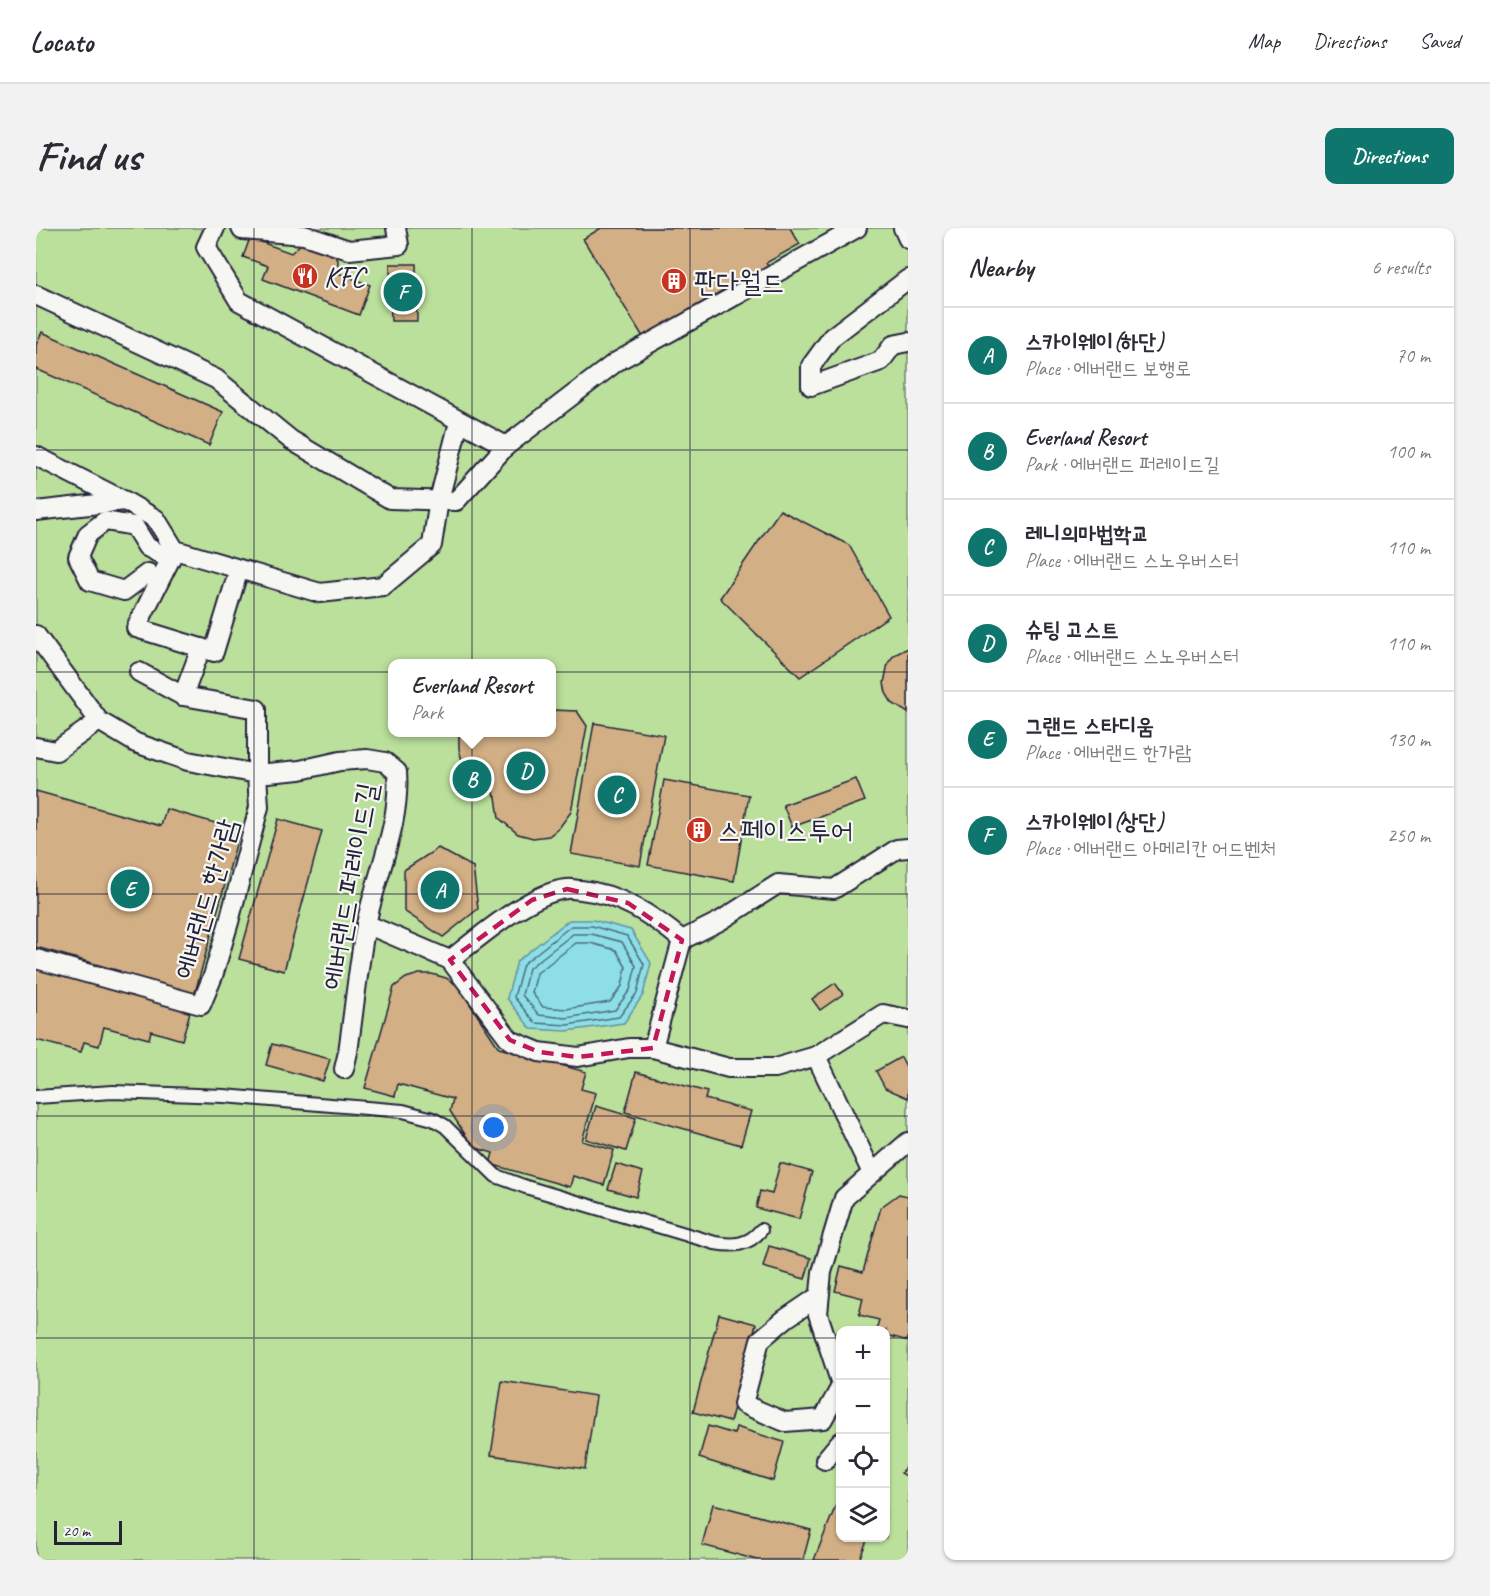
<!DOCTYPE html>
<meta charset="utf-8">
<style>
:root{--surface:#fff;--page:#f2f2f3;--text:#2b2b33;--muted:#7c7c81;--line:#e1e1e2;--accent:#0f766e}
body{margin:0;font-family:Caveat,"Poor Story",sans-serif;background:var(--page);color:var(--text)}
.controls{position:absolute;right:18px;bottom:18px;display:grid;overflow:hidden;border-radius:12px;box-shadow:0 2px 4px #0004}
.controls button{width:54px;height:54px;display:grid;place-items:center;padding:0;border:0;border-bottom:2px solid var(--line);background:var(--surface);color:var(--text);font:30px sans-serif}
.scale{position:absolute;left:18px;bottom:15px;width:68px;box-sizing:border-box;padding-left:6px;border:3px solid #22223b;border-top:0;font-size:16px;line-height:21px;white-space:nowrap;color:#22223b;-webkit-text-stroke:4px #f6f6f2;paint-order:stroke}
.you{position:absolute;left:458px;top:900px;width:21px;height:21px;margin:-15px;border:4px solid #fff;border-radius:50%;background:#1a73e8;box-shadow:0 0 0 9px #1a73e833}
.badge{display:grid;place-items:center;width:39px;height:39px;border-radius:50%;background:var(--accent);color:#fff;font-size:20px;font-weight:700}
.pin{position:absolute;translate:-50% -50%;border:3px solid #fff;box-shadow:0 2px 6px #0006}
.popup{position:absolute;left:352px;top:431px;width:168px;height:78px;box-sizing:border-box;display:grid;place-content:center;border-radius:12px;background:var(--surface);filter:drop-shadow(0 2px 4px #0005);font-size:20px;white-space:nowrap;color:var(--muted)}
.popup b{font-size:22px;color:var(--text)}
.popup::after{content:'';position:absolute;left:50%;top:100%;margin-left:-12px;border:12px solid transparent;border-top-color:var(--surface)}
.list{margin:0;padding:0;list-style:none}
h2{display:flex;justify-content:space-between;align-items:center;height:78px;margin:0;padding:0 24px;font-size:26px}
h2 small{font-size:20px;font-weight:400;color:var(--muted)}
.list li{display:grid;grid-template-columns:39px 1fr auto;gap:18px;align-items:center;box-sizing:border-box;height:96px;padding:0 24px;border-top:2px solid var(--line)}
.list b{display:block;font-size:22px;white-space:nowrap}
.list p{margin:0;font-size:20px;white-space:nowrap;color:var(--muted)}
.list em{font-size:20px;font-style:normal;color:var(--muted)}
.icon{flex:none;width:33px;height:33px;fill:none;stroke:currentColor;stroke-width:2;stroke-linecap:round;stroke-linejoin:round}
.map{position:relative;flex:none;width:872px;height:1332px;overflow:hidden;border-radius:12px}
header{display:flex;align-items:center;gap:36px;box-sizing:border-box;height:84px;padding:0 30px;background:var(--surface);border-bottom:2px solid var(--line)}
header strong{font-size:28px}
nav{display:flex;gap:33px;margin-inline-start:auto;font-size:21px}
.intro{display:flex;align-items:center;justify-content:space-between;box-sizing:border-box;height:144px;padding:0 36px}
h1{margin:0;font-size:42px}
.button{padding:15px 27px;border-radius:12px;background:var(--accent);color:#fff;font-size:21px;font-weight:700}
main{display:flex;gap:36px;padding:0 36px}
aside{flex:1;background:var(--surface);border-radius:12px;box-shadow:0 2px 4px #0004}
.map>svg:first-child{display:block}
</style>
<header>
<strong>Locato</strong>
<nav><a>Map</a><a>Directions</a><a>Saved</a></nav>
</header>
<div class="intro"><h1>Find us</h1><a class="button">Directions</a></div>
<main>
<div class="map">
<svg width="872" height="1332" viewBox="0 0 872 1332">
<rect width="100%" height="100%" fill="#f6f6f2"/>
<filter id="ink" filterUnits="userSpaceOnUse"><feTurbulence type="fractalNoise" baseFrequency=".0167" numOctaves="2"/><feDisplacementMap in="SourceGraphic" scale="12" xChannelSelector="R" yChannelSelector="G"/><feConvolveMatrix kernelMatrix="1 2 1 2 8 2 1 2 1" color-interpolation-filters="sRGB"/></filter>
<g filter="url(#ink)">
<!-- green -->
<path fill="#bbe09b" stroke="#6e816b" stroke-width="1.5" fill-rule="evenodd" d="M0,0H872V1332H0ZM356,436H516V504H356ZM804,1102H850V1310H804Z"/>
<!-- water -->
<polygon fill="#8ddee6" stroke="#6293a2" stroke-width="1.5" points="533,692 557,692 595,702 615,735 607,767 588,795 531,803 495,801 471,770 481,733"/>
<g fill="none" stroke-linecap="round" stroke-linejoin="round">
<!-- shore -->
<g stroke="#4d6d7f" stroke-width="1.5">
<polygon points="535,698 556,698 591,708 608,736 601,765 583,789 531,797 499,795 478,769 487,736"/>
<polygon points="537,706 555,706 586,714 600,738 594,762 579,782 530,790 503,787 486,767 493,740"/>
<polygon points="540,715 554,715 580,722 590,739 586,758 574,774 530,781 507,779 496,765 501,745"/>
</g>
</g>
<!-- building -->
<g fill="#d2af84" stroke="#22223b" stroke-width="1.5">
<polygon points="565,0 754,0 764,16 730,35 735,43 713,56 708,50 607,109 547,11"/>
<polygon points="214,10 255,25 266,15 295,22 302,32 302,45 334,57 323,87 227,51 232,38 207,29"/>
<polygon points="354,36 380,36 381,93 355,93"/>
<polygon points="6,104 187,184 173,217 0,141 0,117"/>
<polygon points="744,282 813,317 853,388 764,449 684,370"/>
<polygon points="872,420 872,485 856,475 850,465 848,455 852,435 858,427"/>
<polygon points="516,482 541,483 551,498 535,584 523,600 513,608 497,610 482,606 463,590 460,569 451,556 426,533 423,521 423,507 424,504 516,504"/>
<polygon points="558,495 628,507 604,638 535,626"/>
<polygon points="820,551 829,573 756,599 747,577"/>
<polygon points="628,552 713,567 698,653 612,637"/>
<polygon points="0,563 125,598 130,581 204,602 157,772 82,751 84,743 0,719"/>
<polygon points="242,591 286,603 248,743 203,731"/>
<polygon points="402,620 437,639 442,681 407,709 368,683 368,642"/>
<polygon points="0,739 154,784 146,812 115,803 113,811 68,799 63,818 48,814 45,824 0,812"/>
<polygon points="383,746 396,746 410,750 422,758 463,820 550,844 545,861 560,865 546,913 578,922 568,957 537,948 534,959 454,936 457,925 437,919 414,883 417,871 362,856 359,868 329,860 358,759 370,750"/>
<polygon points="799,755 807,766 784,782 776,771"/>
<polygon points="236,816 294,831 287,853 230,837"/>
<polygon points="865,829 872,842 872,870 849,860 840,843"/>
<polygon points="600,844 671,864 669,871 715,883 705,917 589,884"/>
<polygon points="560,878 600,890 590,923 550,911"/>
<polygon points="744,935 776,944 763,991 720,980 724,963 736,966"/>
<polygon points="580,936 607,944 600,969 572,961"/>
<polygon points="863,966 872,968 872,1113 850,1107 850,1102 840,1102 843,1092 823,1087 827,1070 799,1063 805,1038 827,1044 845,979"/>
<polygon points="733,1018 775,1030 769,1051 727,1039"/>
<polygon points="683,1086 720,1096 694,1194 657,1184"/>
<polygon points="466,1153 560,1168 549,1241 455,1227"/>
<polygon points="672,1198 698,1206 700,1199 748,1214 737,1253 663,1230"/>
<polygon points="872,1234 872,1249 865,1245"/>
<polygon points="804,1267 804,1310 832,1310 823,1332 778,1332"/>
<polygon points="677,1276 775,1302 767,1332 721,1332 666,1317"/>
</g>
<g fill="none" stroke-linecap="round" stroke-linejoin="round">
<!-- service casing -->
<g stroke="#22223b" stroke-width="16">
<path id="service" d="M0,869L77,864L188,868L367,883L397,891L409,898L460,948L490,959L679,1015C697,1018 712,1018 725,1002"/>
</g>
<!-- pedestrian casing -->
<g stroke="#22223b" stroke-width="22">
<g id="pedestrian">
<polyline points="179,0 170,19 203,73 470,218 580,134 821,0"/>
<polyline points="205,0 206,2 268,7 313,22 363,17 360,0"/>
<polyline points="867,0 872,11"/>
<polyline points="872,51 796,109 775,138 775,158 845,133 857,117 872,114"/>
<polyline points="0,67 180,151 255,212 354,271 420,273 470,218"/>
<polyline points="0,228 89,273 120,291 139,322 284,365 347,358 396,317 403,272 423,194"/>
<polyline points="0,283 89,273"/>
<polyline points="139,322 100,400 178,424 203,341"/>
<polyline points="112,345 88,363 54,353 42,329 52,306 69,293 98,298 111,319 134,331"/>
<path d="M0,407L63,493L100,515L152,533L221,546L264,542L304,533L331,531L349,534L361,544C365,597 340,646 330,697C322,739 318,782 312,824L308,841"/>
<polyline points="103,444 147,468 165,420"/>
<polyline points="0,519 20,523 63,493"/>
<polyline points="330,696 414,732 474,812 503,824 542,829 593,820 617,820 693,840 739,840 780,828 847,786 872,791"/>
<polyline points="0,731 165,777 177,748 193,694 223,579 221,546 221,481 147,468"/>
<path d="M414,732C442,710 495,664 531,661C535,660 540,662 545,662C584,666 616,687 646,712L684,693L742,656L798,661L861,621L872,620"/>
<polyline points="617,820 646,712"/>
<polyline points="780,828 836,945"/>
<polyline points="783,1068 749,1091 724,1112 707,1176 749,1194 787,1191 804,1160"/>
<polyline points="804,1153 782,1086 786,1044 808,970 872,914"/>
<polyline points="789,1232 804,1214"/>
</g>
</g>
<!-- service -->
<use href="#service" stroke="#f6f6f2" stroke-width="12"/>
<!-- pedestrian -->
<use href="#pedestrian" stroke="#f6f6f2" stroke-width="18"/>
</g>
</g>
<!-- marked area -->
<path fill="none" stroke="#c2185b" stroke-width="4.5" stroke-dasharray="12 8" stroke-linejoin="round" d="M531,661L592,675L646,712L617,820L542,829L503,824L474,812L414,732L496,672Z"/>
<!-- grid -->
<path fill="none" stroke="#22223b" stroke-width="1.5" stroke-opacity="0.55" d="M218,0V1332M436,0V1332M654,0V1332M0,222H872M0,444H872M0,666H872M0,888H872M0,1110H804M850,1110H872"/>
<!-- icons -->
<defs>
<g id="restaurant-disc" transform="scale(1.35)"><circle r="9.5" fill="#c8321e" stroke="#f6f6f2"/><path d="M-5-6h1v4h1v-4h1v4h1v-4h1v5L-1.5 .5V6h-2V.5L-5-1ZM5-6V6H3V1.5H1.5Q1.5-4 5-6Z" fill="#fff"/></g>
<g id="building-disc" transform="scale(1.35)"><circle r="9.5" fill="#c8321e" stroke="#f6f6f2"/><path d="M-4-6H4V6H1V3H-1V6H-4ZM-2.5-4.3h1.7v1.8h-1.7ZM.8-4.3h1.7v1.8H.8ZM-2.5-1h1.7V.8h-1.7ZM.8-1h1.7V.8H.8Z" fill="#fff"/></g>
</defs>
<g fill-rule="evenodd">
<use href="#restaurant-disc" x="269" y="48"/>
<use href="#building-disc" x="638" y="53"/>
<use href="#building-disc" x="663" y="602"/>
</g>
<g text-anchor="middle" stroke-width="4.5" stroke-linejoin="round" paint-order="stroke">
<!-- poi labels -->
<g font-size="28" fill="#22223b" stroke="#f6f6f2" text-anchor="start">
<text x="288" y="58">KFC</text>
<text x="658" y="63">판다월드</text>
<text x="682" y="612">스페이스투어</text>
</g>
<!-- street labels -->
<g font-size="28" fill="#22223b" stroke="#f6f6f2">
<text transform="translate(313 658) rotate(-80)" y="10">에버랜드 퍼레이드길</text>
<text transform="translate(169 671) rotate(-74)" y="10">에버랜드 한가람</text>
</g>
</g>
</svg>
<div class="controls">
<button>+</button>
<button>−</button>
<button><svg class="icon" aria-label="locate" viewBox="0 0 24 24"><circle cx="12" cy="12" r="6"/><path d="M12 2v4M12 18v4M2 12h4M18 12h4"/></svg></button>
<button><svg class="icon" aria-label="layers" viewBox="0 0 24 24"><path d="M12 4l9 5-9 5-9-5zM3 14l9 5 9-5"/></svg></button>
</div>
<div class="scale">20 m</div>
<div class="you"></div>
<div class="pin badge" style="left:404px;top:662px">A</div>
<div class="pin badge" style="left:436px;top:551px">B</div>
<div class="popup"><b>Everland Resort</b>Park</div>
<div class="pin badge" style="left:581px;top:567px">C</div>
<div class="pin badge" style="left:490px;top:543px">D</div>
<div class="pin badge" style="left:94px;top:661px">E</div>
<div class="pin badge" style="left:367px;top:64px">F</div>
</div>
<aside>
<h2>Nearby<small>6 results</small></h2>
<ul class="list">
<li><span class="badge">A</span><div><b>스카이웨이(하단)</b><p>Place · 에버랜드 보행로</p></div><em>70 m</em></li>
<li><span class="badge">B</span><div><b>Everland Resort</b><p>Park · 에버랜드 퍼레이드길</p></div><em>100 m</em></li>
<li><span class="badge">C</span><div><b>레니의마법학교</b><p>Place · 에버랜드 스노우버스터</p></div><em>110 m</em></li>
<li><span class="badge">D</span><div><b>슈팅 고스트</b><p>Place · 에버랜드 스노우버스터</p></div><em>110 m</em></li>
<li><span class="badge">E</span><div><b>그랜드 스타디움</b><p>Place · 에버랜드 한가람</p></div><em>130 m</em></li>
<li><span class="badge">F</span><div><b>스카이웨이(상단)</b><p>Place · 에버랜드 아메리칸 어드벤처</p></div><em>250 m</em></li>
</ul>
</aside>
</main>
